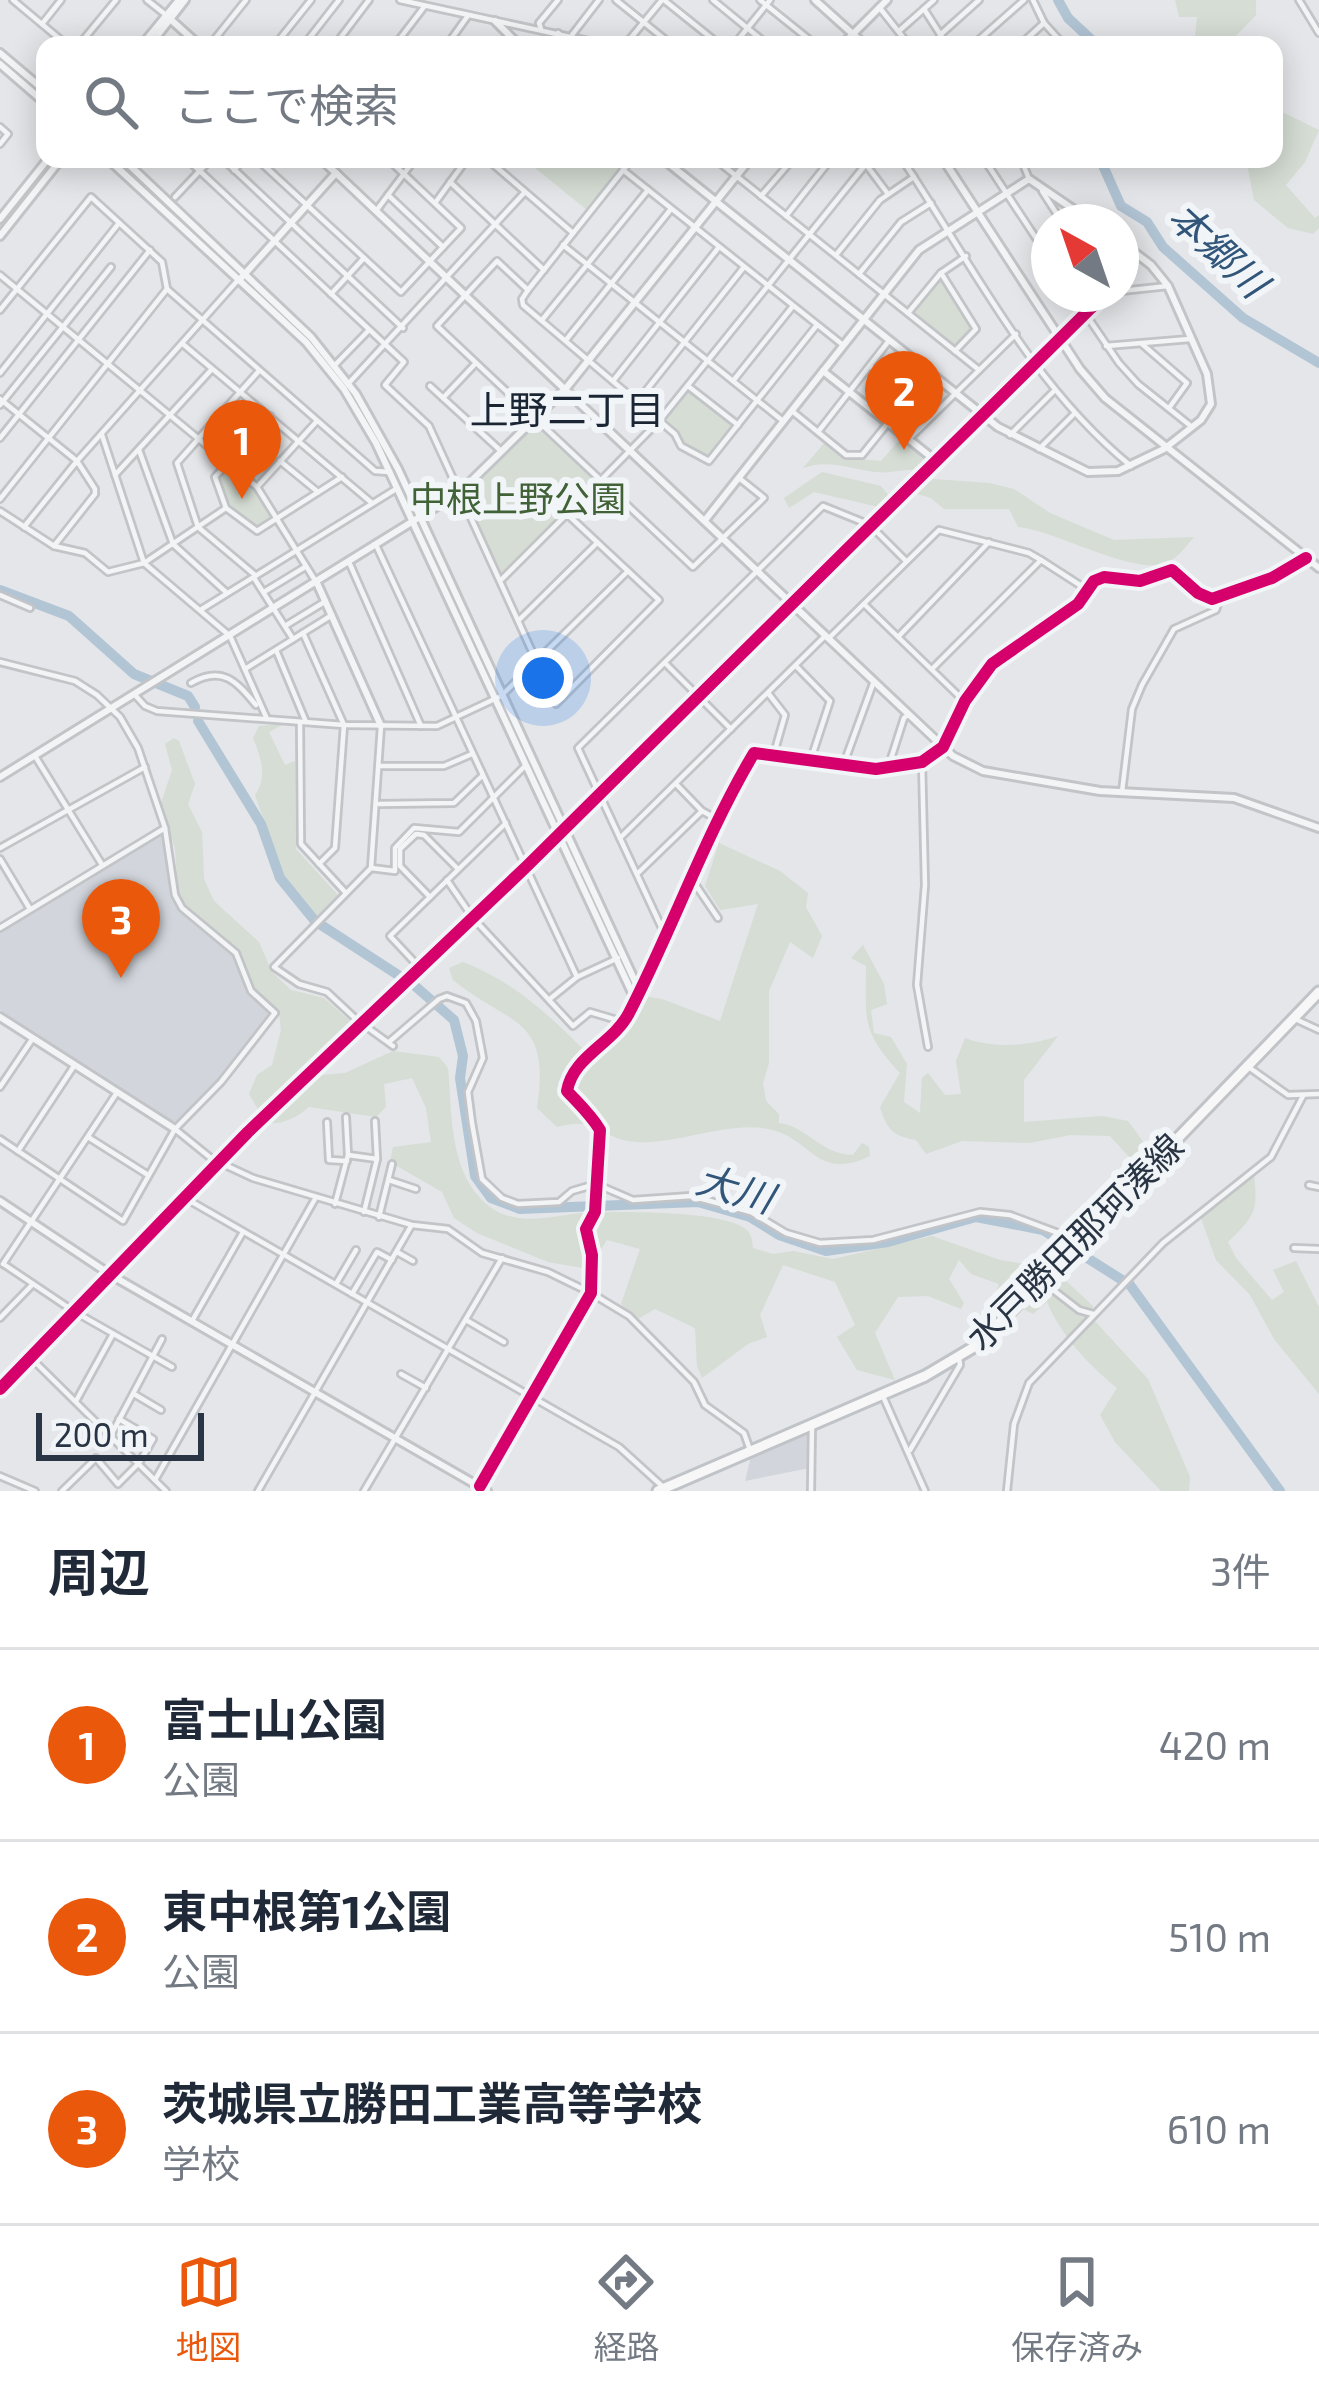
<!DOCTYPE html>
<html lang="ja">
<meta charset="utf-8">
<style>
:root{--surface:#fff;--page:#f6f6f7;--text:#1f2937;--muted:#747a83;--line:#e0e1e3;--accent:#ea580c}
body{margin:0;font-family:"Exo 2","Noto Sans JP",sans-serif;background:var(--page);color:var(--text)}
.compass{position:absolute;left:1031px;top:204px;width:108px;height:108px;border-radius:50%;background:var(--surface);box-shadow:0 6px 30px #0003;rotate:320deg}
.scale{position:absolute;left:36px;bottom:30px;width:168px;box-sizing:border-box;padding-left:12px;border:6px solid #293544;border-top:0;font-size:33px;line-height:42px;white-space:nowrap;color:#293544;-webkit-text-stroke:9px #f2f5f8;paint-order:stroke}
.you{position:absolute;left:543px;top:678px;width:42px;height:42px;margin:-30px;border:9px solid #fff;border-radius:50%;background:#1a73e8;box-shadow:0 0 0 18px #1a73e833}
.badge{display:grid;place-items:center;width:78px;height:78px;border-radius:50%;background:var(--accent);color:#fff;font-size:39px;font-weight:700}
.pin{position:absolute;translate:-50% -99px;filter:drop-shadow(0 3px 6px #0008)}
.pin::after{content:'';position:absolute;top:63px;width:42px;height:36px;background:inherit;clip-path:polygon(0 0,100% 0,50% 100%)}
.list{margin:0;padding:0;list-style:none}
h2{display:flex;justify-content:space-between;align-items:center;height:156px;margin:0;padding:0 48px;font-size:51px}
h2 small{font-size:39px;font-weight:400;color:var(--muted)}
.list li{display:grid;grid-template-columns:78px 1fr auto;gap:36px;align-items:center;box-sizing:border-box;height:192px;padding:0 48px;border-top:3px solid var(--line)}
.list b{display:block;font-size:45px;white-space:nowrap}
.list p{margin:0;font-size:39px;white-space:nowrap;color:var(--muted)}
.list em{font-size:39px;font-style:normal;color:var(--muted)}
.icon{flex:none;width:66px;height:66px;fill:none;stroke:currentColor;stroke-width:2;stroke-linecap:round;stroke-linejoin:round}
.map{position:relative;flex:none;width:1319px;height:1491px;overflow:hidden}
.search{position:absolute;background:var(--surface);box-shadow:0 6px 30px #0003;left:36px;right:36px;top:36px;height:132px;display:flex;align-items:center;gap:30px;box-sizing:border-box;padding:0 42px;border-radius:24px;color:var(--muted);font-size:45px}
.sheet{height:732px;background:var(--surface)}
nav{display:flex;justify-content:space-around;align-items:center;box-sizing:border-box;height:168px;border-top:3px solid var(--line);background:var(--surface);font-size:33px;color:var(--muted)}
nav a{display:grid;justify-items:center;gap:6px}
nav .on{color:var(--accent)}
.map>svg:first-child{display:block}
</style>
<div class="map">
<svg width="1319" height="1491" viewBox="0 0 1319 1491">
<rect width="100%" height="100%" fill="#e4e6e9"/>
<!-- built -->
<g fill="#d2d6dc">
<polygon points="162,834 170,888 181,912 234,954 248,994 272,1016 211,1089 174,1123 0,1010 0,931"/>
<polygon points="809,1428 810,1468 745,1481 752,1452"/>
</g>
<!-- green -->
<g fill="#d5ddd4">
<polygon points="1175,0 1256,0 1256,15 1234,38 1238,45 1194,45 1197,17 1179,17"/>
<polygon points="1274,108 1319,130 1305,162 1286,185 1315,218 1319,215 1319,228 1313,234 1288,228 1254,200 1247,164 1216,159 1274,159"/>
<polygon points="524,159 628,159 587,210"/>
<polygon points="941,279 972,328 955,346 914,313"/>
<polygon points="689,389 734,425 707,457 684,444 663,421"/>
<polygon points="535,423 597,480 504,574 499,573 464,494"/>
<path d="M901,438L927,458L917,470C902,469 889,474 875,472C849,469 830,459 803,468L825,442L845,458L881,461Z"/>
<polygon points="227,467 255,491 272,518 255,530 227,506 217,478"/>
<polygon points="822,472 881,486 889,496 879,507 814,492 789,508 784,498"/>
<path d="M933,479L989,483L1014,489L1050,513L1114,540L1194,537C1186,546 1177,559 1166,563C1134,576 1055,530 1018,527L1009,509H944L931,498L914,493Z"/>
<path d="M284,724L269,732L285,765L295,761L296,849L338,895L317,916L283,877L255,795C268,776 261,758 253,738L259,726Z"/>
<polygon points="174,738 179,741 195,784 188,804 202,832 204,879 214,901 259,942 272,972 291,990 324,998 351,1022 259,1111 249,1094 257,1075 272,1065 281,1030 279,1013 253,988 239,951 190,914 178,895 175,848 160,806 172,770 165,744"/>
<path d="M719,843L780,871L808,893L806,907L822,936L813,958L790,942L769,991V1063L763,1083L766,1101L779,1114V1123C808,1127 820,1154 853,1155L862,1143L869,1147L870,1156C815,1182 812,1137 768,1129C728,1121 675,1145 637,1142C600,1140 600,1115 557,1127L537,1108C551,1015 511,1027 453,980L449,968L463,962C512,981 546,1012 582,1048L642,996L662,999L720,1021L758,904L720,910L705,886Z"/>
<path d="M863,945L884,984L887,1004L871,1010L874,1033L891,1037L907,1064L904,1102L920,1113L922,1078L928,1073L945,1095L961,1094L956,1061L965,1038C994,1049 1030,1046 1058,1036L1024,1080V1122L1102,1116L1128,1121L1153,1155L1142,1164L1130,1158L1110,1136L1071,1135L1029,1143L962,1141L926,1154L916,1140C892,1136 887,1129 880,1107L900,1073C861,1031 866,1020 866,966L851,958Z"/>
<path d="M393,1051L439,1057L448,1068C452,1111 449,1166 481,1199C513,1233 556,1213 595,1212C625,1212 728,1210 748,1231C752,1236 752,1241 753,1248L773,1254L793,1251L833,1259L932,1236L1000,1260L1036,1266L1059,1247L1061,1249L1038,1279L1014,1280L1001,1302L1004,1314L990,1327L991,1305L999,1284L971,1274L959,1260L949,1279L964,1303L961,1309L928,1296L898,1297L875,1333L895,1380L857,1370L837,1337L855,1325L835,1282L783,1265L760,1315L767,1337L748,1344L702,1378L697,1366L695,1328L655,1309L636,1320L621,1304L640,1249L607,1240L588,1269L548,1262L477,1233L454,1218L442,1192L390,1162L393,1147L431,1142L426,1108L412,1078L384,1084L386,1107L376,1117L309,1107C296,1118 282,1125 265,1123L321,1075L345,1073Z"/>
<path d="M1254,1174C1258,1212 1255,1216 1228,1242L1236,1258L1272,1300L1284,1292L1273,1270L1296,1261L1319,1307V1394L1274,1339L1250,1295L1216,1260L1201,1218Z"/>
<path d="M1073,1257L1080,1259L1065,1280L1093,1306V1319L1148,1379L1190,1477L1189,1491H1161L1115,1442L1100,1415L1117,1388C1088,1364 1062,1337 1047,1302L1033,1314L1023,1309Z"/>
</g>
<g fill="none" stroke-linecap="round" stroke-linejoin="round">
<!-- river -->
<g stroke="#b2c5d5" stroke-width="10">
<polyline points="1058,0 1068,18 1097,45"/>
<polyline points="1100,159 1121,206 1147,222 1163,247 1243,318 1319,363"/>
<polyline points="0,590 69,616 134,674 188,696 195,707"/>
<polyline points="198,721 261,824 280,878 315,921 415,986 454,1020 463,1056 460,1078 475,1176 491,1198 520,1209 698,1202 750,1217 779,1235 826,1251 888,1242 976,1217 1043,1230 1130,1285 1280,1491"/>
</g>
<!-- minor casing -->
<g stroke="#c2c4c7" stroke-width="10">
<g id="minor">
<polyline points="13,0 67,45"/>
<polyline points="147,0 166,15"/>
<polyline points="400,0 607,45"/>
<polyline points="616,0 672,45"/>
<polyline points="664,0 720,45"/>
<polyline points="713,0 768,45"/>
<polyline points="760,0 816,45"/>
<polyline points="1033,0 1044,23 1064,45"/>
<polyline points="1299,0 1319,33"/>
<polyline points="879,7 909,45"/>
<polyline points="924,9 947,45"/>
<polyline points="42,24 61,0"/>
<polyline points="541,29 539,23 558,0"/>
<polyline points="899,31 934,0"/>
<polyline points="558,33 572,45"/>
<polyline points="572,35 599,0"/>
<polyline points="940,35 979,0"/>
<polyline points="79,45 116,0"/>
<polyline points="210,45 246,0"/>
<polyline points="275,45 311,0"/>
<polyline points="304,45 339,0"/>
<polyline points="335,45 369,0"/>
<polyline points="395,45 424,7"/>
<polyline points="447,45 467,17"/>
<polyline points="625,45 662,0"/>
<polyline points="734,45 770,0"/>
<polyline points="973,45 1024,0"/>
<polyline points="1020,45 1044,23"/>
<polyline points="0,127 8,134 0,144"/>
<polyline points="187,159 404,362 385,385 429,426 556,704 659,600 567,514 501,580"/>
<polyline points="223,159 403,328"/>
<polyline points="257,159 401,292 461,228 388,159"/>
<polyline points="487,159 573,233"/>
<polyline points="632,159 528,290 522,299 523,305 675,434 681,446 709,461 817,325"/>
<polyline points="715,159 979,370"/>
<polyline points="862,159 888,194"/>
<path d="M902,159C972,264 1031,385 1131,466"/>
<polyline points="984,159 1049,258"/>
<polyline points="1021,159 1029,179"/>
<polyline points="234,170 244,159"/>
<polyline points="623,170 843,345"/>
<polyline points="450,182 544,270"/>
<polyline points="1042,191 1062,222"/>
<polyline points="388,195 443,247"/>
<polyline points="761,196 793,159"/>
<polyline points="175,197 211,159"/>
<polyline points="435,203 467,159"/>
<polyline points="376,211 415,159"/>
<polyline points="786,216 831,159"/>
<polyline points="563,245 783,421"/>
<polyline points="836,255 880,200 914,177"/>
<polyline points="941,273 976,329 955,351"/>
<polyline points="859,274 901,222 931,203"/>
<polyline points="0,275 257,487 316,582"/>
<polyline points="528,290 497,261 437,326 693,567 764,498 739,478"/>
<polyline points="1121,291 1168,286"/>
<polyline points="331,294 364,258"/>
<polyline points="1072,294 1119,363 1138,384 1192,427"/>
<polyline points="0,310 91,197 162,262 167,289 375,471 389,472"/>
<polyline points="908,313 941,273 966,256"/>
<polyline points="542,320 648,190"/>
<polyline points="1060,338 1105,294"/>
<polyline points="566,340 671,209"/>
<polyline points="1142,344 1187,383 1169,408"/>
<polyline points="184,345 372,503"/>
<polyline points="1106,346 1190,339"/>
<polyline points="334,366 368,331"/>
<polyline points="871,367 932,416"/>
<polyline points="0,373 119,223"/>
<polyline points="613,381 719,247"/>
<polyline points="733,381 793,306"/>
<polyline points="348,384 524,193"/>
<polyline points="430,386 501,451"/>
<polyline points="688,386 738,425"/>
<polyline points="443,398 476,363"/>
<polyline points="0,399 77,461 95,489 95,494 54,546"/>
<polyline points="637,402 744,267"/>
<polyline points="0,405 111,267"/>
<polyline points="792,411 846,455 862,455 887,424"/>
<polyline points="270,416 215,477 226,508 257,531 342,477"/>
<polyline points="818,432 888,342"/>
<polyline points="102,435 144,563 230,636 267,719"/>
<polyline points="1010,435 1053,392"/>
<polyline points="0,438 150,250"/>
<polyline points="909,439 1016,334"/>
<polyline points="1039,449 1073,415"/>
<polyline points="139,450 173,544 227,593"/>
<polyline points="280,461 318,492"/>
<polyline points="115,475 212,369"/>
<polyline points="601,480 659,421 866,164"/>
<polyline points="257,487 317,421"/>
<polyline points="0,499 167,289"/>
<polyline points="0,511 54,546 85,553 108,572 144,563 226,508"/>
<polyline points="24,527 77,461 238,280"/>
<polyline points="376,545 577,977"/>
<polyline points="349,562 421,726"/>
<polyline points="255,575 198,527 177,463 258,372"/>
<polyline points="254,578 293,639"/>
<polyline points="264,592 305,567"/>
<polyline points="0,595 30,608"/>
<polyline points="864,604 963,700"/>
<polyline points="202,609 396,489"/>
<polyline points="519,620 596,544"/>
<polyline points="285,626 326,601"/>
<polyline points="303,633 344,725 335,848 319,864"/>
<polyline points="830,637 939,530 1029,553 1041,560"/>
<polyline points="898,637 989,542"/>
<polyline points="276,650 306,722"/>
<polyline points="0,662 75,681 97,695 120,717 138,748 165,828 175,895 182,908 236,953 251,991 275,1013 221,1082 175,1129 123,1221 0,1139"/>
<polyline points="665,663 731,729"/>
<polyline points="796,666 830,701 810,762"/>
<polyline points="245,669 332,615"/>
<polyline points="932,669 1041,560 1086,589"/>
<path d="M191,683C222,665 236,681 256,705"/>
<polyline points="768,693 785,715 773,757"/>
<polyline points="135,695 145,706 157,711 344,725 437,726 501,696 628,571"/>
<polyline points="300,724 301,844 346,893"/>
<polyline points="381,726 371,868 274,967 299,984 327,992 357,1020 393,1046"/>
<polyline points="35,756 101,863"/>
<polyline points="922,762 925,885 917,985 928,1047"/>
<polyline points="380,766 444,766 472,754"/>
<polyline points="843,766 874,681"/>
<polyline points="888,768 904,718 909,714"/>
<polyline points="676,784 702,811 717,819"/>
<polyline points="1122,792 1132,709 1142,685 1174,629 1216,610 1220,598"/>
<polyline points="379,804 454,803 482,776"/>
<polyline points="620,838 825,636"/>
<polyline points="0,848 145,767"/>
<polyline points="0,859 30,909"/>
<polyline points="371,868 395,871 395,848 414,828 459,832 525,766"/>
<polyline points="637,874 702,811"/>
<polyline points="447,880 473,918 573,1026 590,1012 624,1022"/>
<polyline points="693,881 718,918"/>
<polyline points="430,897 400,866 400,849 416,834 424,835 458,869"/>
<polyline points="0,928 165,828"/>
<polyline points="666,937 578,748 823,506 870,525 906,561"/>
<polyline points="419,967 390,936 506,823"/>
<polyline points="639,990 693,881 717,819 754,753 876,769 922,762 943,747 965,701 992,664 1078,604 1094,581 1104,577 1140,581 1172,570 1198,593 1212,599 1272,578 1305,558"/>
<polyline points="551,998 577,977 618,958"/>
<polyline points="1293,1018 1319,1030"/>
<polyline points="389,1042 439,999 447,996 466,1003 476,1021 483,1058 468,1092 472,1123 482,1179 502,1198 518,1204 559,1202 572,1191 596,1184 633,1200 691,1196 751,1212 786,1233 820,1243 873,1240 980,1212 1010,1215 1066,1236 1087,1220 1095,1226"/>
<polyline points="1250,1068 1288,1095 1319,1094"/>
<polyline points="0,1087 33,1038"/>
<polyline points="327,1122 329,1160 347,1161"/>
<polyline points="175,1129 212,1159 253,1178 412,1225 448,1229 482,1253 548,1272 591,1293 629,1316 694,1382 705,1405 744,1433 750,1450"/>
<polyline points="88,1137 148,1175"/>
<polyline points="18,1151 74,1066"/>
<polyline points="348,1155 377,1159"/>
<polyline points="389,1180 416,1189"/>
<polyline points="1309,1185 1319,1187"/>
<polyline points="185,1198 619,1447 662,1486"/>
<polyline points="335,1204 348,1155 346,1117"/>
<polyline points="364,1212 377,1159 375,1121"/>
<polyline points="379,1217 392,1164"/>
<polyline points="1294,1248 1319,1249"/>
<polyline points="397,1252 413,1261"/>
<polyline points="3,1264 116,1094"/>
<polyline points="5,1265 75,1312 172,1367"/>
<polyline points="1043,1282 1079,1310 1093,1314"/>
<polyline points="336,1284 356,1250"/>
<polyline points="352,1294 377,1252 392,1260"/>
<polyline points="0,1318 33,1284"/>
<polyline points="466,1320 504,1342"/>
<polyline points="192,1321 243,1232"/>
<polyline points="31,1358 166,1491"/>
<polyline points="401,1374 426,1388"/>
<polyline points="134,1394 161,1410"/>
<polyline points="882,1394 925,1491"/>
<polyline points="76,1401 113,1334"/>
<polyline points="111,1435 162,1339"/>
<polyline points="910,1450 960,1365 959,1358"/>
<polyline points="0,1476 35,1491"/>
<polyline points="155,1480 315,1199"/>
<path d="M480,1486L591,1293L592,1255L586,1229L595,1212L600,1130L589,1117L586,1106L567,1089C578,1049 629,1040 634,997"/>
<polyline points="62,1491 96,1458 118,1484 139,1463 153,1439 119,1419"/>
<polyline points="258,1491 411,1226"/>
<polyline points="364,1491 502,1258"/>
<polyline points="811,1491 812,1425"/>
<polyline points="1007,1491 1014,1424 1029,1383 1163,1243 1271,1157 1303,1096"/>
</g>
</g>
<!-- tertiary casing -->
<g stroke="#c2c4c7" stroke-width="12">
<g id="tertiary">
<polyline points="815,0 865,45"/>
<polyline points="169,18 199,45"/>
<polyline points="495,21 519,45"/>
<polyline points="142,45 179,0"/>
<polyline points="150,45 185,0"/>
<polyline points="842,45 887,0"/>
<polyline points="0,53 45,91"/>
<polyline points="0,64 45,103"/>
<polyline points="108,159 306,342 344,389 376,443 634,997 639,990 398,469 356,394 311,337 123,159"/>
<polyline points="321,159 953,756 983,771 1100,791 1234,798 1319,828"/>
<polyline points="663,159 998,427 1088,472 1118,471 1164,449 1201,420 1211,404 1207,374 1168,286 1151,265 1121,242"/>
<polyline points="943,159 1080,369 1105,398 1319,568"/>
<polyline points="0,219 48,159"/>
<polyline points="0,236 61,159"/>
<polyline points="241,278 336,173"/>
<polyline points="823,371 936,461"/>
<polyline points="706,519 919,250 1029,179 1092,222"/>
<polyline points="317,583 381,726"/>
<polyline points="0,777 460,492 567,387 750,159"/>
<polyline points="414,975 1060,338"/>
<polyline points="0,1017 175,1129"/>
<polyline points="0,1201 111,1275 487,1491"/>
<polyline points="0,1389 248,1132 355,1031"/>
</g>
</g>
<!-- primary casing -->
<g stroke="#c0c3c7" stroke-width="15">
<polyline id="primary" points="658,1491 925,1376 979,1344 1319,992"/>
</g>
<!-- minor -->
<use href="#minor" stroke="#f3f4f6" stroke-width="4.5"/>
<!-- tertiary -->
<use href="#tertiary" stroke="#f3f4f6" stroke-width="6"/>
<!-- primary -->
<use href="#primary" stroke="#f7f7f7" stroke-width="9"/>
<!-- tertiary-bridge casing -->
<g stroke="#c2c4c7" stroke-width="12" stroke-linecap="butt">
<polyline id="tertiary-bridge" points="355,1031 414,975"/>
</g>
<!-- tertiary-bridge -->
<use href="#tertiary-bridge" stroke="#f3f4f6" stroke-width="6"/>
<!-- cycleway casing -->
<g stroke="#f2f5f8" stroke-width="20">
<g id="cycleway">
<polyline points="0,1389 248,1132 526,867 1105,294"/>
<path d="M480,1486L591,1293L592,1255L586,1229L595,1212L600,1130C591,1115 580,1105 567,1091C573,1056 613,1044 629,1013C672,930 705,835 754,753L876,769L922,762L943,747L965,701L992,664L1078,604L1094,581L1104,577L1140,581L1172,570L1198,593L1212,599L1272,578L1306,558"/>
</g>
</g>
<!-- cycleway -->
<use href="#cycleway" stroke="#d6006c" stroke-width="12"/>
</g>
<g text-anchor="middle" stroke-width="12" stroke-linejoin="round" paint-order="stroke">
<!-- park labels -->
<g font-size="36" fill="#416136" stroke="#f2f5f8">
<text x="518" y="512">中根上野公園</text>
</g>
<!-- street labels -->
<g font-size="36" fill="#293544" stroke="#f2f5f8">
<text transform="translate(1075 1242) rotate(-45)" y="13">水戸勝田那珂湊線</text>
</g>
<!-- water labels -->
<g font-size="39" font-style="italic" fill="#31567a" stroke="#f2f5f8">
<text transform="translate(1218 250) rotate(43)" y="14">本郷川</text>
<text transform="translate(735 1189) rotate(16)" y="14">大川</text>
</g>
<!-- neighbourhood labels -->
<g font-size="39" fill="#1b2635" stroke="#f2f5f8">
<text x="567" y="424">上野二丁目</text>
</g>
</g>
</svg>
<svg class="compass" viewBox="-18 -18 36 36"><path d="M0-13l5 13h-10z" fill="#e53935"/><path d="M0 13l5-13h-10z" fill="#747a83"/></svg>
<div class="scale">200 m</div>
<div class="you"></div>
<div class="pin badge" style="left:242px;top:499px">1</div>
<div class="pin badge" style="left:904px;top:450px">2</div>
<div class="pin badge" style="left:121px;top:978px">3</div>
<div class="search"><svg class="icon" aria-label="search" viewBox="0 0 24 24"><circle cx="10" cy="10" r="6"/><path d="M15 15l6 6"/></svg>ここで検索</div>
</div>
<section class="sheet">
<h2>周辺<small>3件</small></h2>
<ul class="list">
<li><span class="badge">1</span><div><b>富士山公園</b><p>公園</p></div><em>420 m</em></li>
<li><span class="badge">2</span><div><b>東中根第1公園</b><p>公園</p></div><em>510 m</em></li>
<li><span class="badge">3</span><div><b>茨城県立勝田工業高等学校</b><p>学校</p></div><em>610 m</em></li>
</ul>
</section>
<nav>
<a class="on"><svg class="icon" aria-label="map" viewBox="0 0 24 24"><path d="M3 6l6-2 6 2 6-2v14l-6 2-6-2-6 2zM9 4v14M15 6v14"/></svg>地図</a>
<a><svg class="icon" aria-label="directions" viewBox="0 0 24 24"><path d="M12 3l9 9-9 9-9-9zM9 14v-3h6M13 9l2 2-2 2"/></svg>経路</a>
<a><svg class="icon" aria-label="saved" viewBox="0 0 24 24"><path d="M7 4h10v16l-5-4-5 4z"/></svg>保存済み</a>
</nav>
